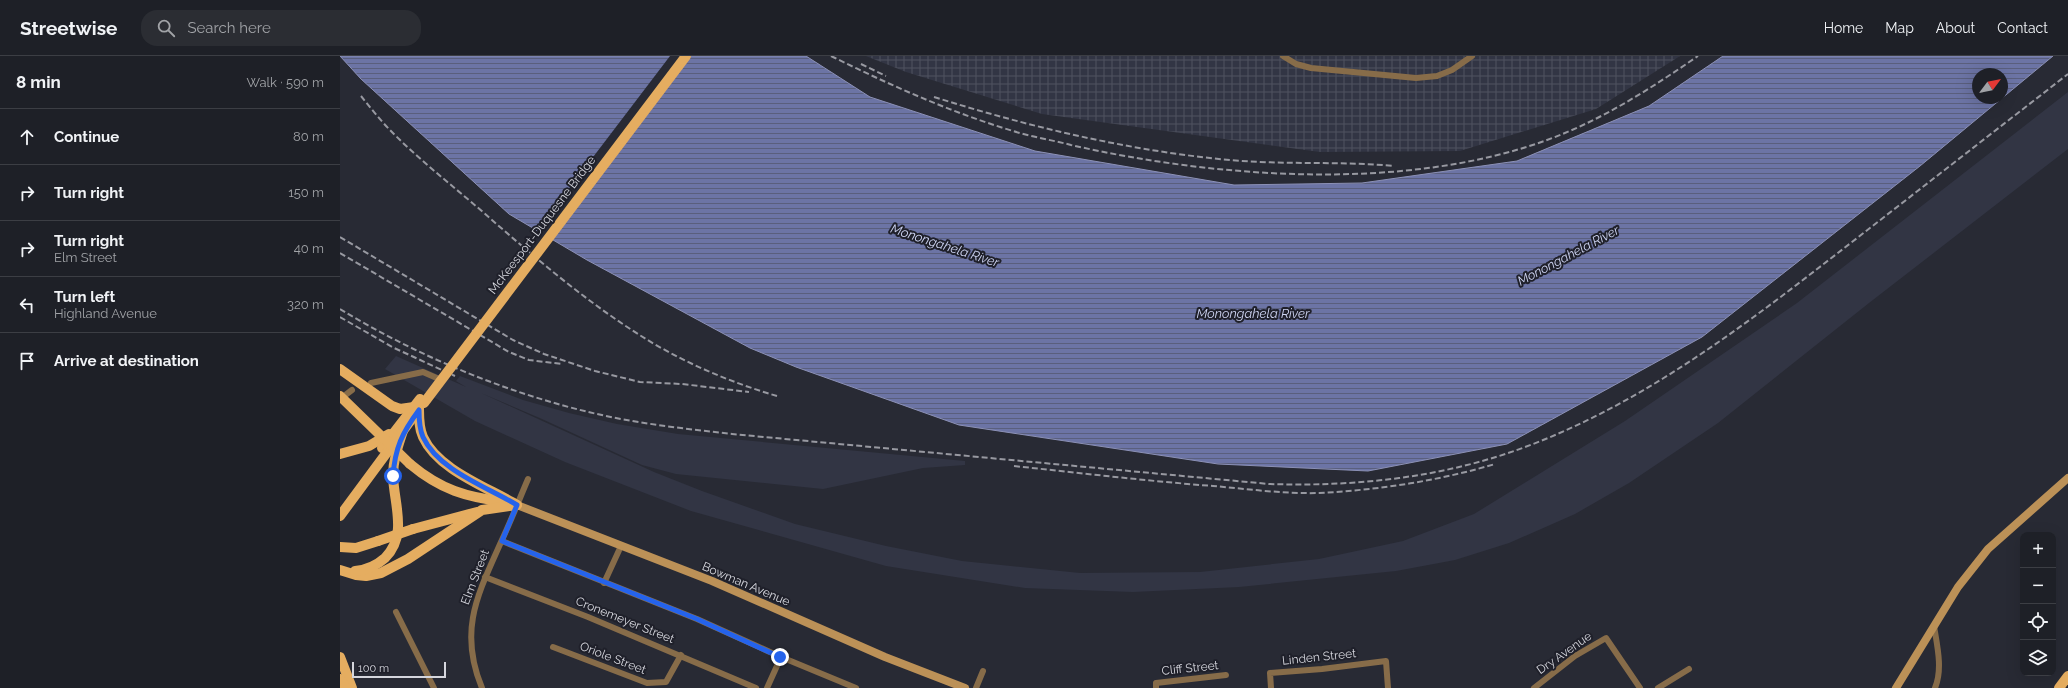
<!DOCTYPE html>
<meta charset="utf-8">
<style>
:root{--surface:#1e2027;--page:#2b2d33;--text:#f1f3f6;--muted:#a1a3a7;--line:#3c3e44}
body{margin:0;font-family:Raleway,sans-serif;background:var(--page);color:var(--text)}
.controls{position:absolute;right:12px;bottom:12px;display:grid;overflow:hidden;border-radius:8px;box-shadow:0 4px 16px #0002}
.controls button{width:36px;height:36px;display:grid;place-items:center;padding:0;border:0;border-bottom:1px solid var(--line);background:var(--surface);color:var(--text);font:20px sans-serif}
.compass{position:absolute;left:1632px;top:12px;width:36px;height:36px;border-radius:50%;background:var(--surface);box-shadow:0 4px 16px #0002;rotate:58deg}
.scale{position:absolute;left:12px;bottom:10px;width:94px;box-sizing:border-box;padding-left:4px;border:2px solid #d5d6dd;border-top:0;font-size:11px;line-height:14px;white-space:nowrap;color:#d5d6dd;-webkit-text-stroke:3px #1f202a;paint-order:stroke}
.stop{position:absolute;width:12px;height:12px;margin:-9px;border:3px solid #2563eb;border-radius:50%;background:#fff}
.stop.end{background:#2563eb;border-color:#fff;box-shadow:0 1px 4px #0008}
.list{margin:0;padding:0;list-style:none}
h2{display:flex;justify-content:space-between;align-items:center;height:52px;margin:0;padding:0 16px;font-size:17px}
h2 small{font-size:13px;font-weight:400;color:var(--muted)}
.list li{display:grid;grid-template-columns:26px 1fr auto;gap:12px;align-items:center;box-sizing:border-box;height:56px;padding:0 16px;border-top:1px solid var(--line)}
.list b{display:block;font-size:15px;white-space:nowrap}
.list p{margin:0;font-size:13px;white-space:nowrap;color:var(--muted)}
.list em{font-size:13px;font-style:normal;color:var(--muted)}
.icon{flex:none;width:22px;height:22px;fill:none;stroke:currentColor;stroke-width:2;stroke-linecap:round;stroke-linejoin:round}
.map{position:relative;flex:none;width:1728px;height:632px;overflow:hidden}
header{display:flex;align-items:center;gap:24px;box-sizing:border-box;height:56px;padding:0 20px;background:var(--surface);border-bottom:1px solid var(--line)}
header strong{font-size:19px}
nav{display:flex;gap:22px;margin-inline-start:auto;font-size:14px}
.search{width:280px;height:36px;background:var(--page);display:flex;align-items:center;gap:10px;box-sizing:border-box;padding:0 14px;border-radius:16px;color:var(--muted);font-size:15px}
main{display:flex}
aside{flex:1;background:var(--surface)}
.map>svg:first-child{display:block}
</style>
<header>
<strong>Streetwise</strong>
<div class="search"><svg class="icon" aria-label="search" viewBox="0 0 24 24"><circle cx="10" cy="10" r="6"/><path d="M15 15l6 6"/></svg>Search here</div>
<nav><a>Home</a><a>Map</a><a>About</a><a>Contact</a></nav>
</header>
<main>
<aside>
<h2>8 min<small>Walk · 590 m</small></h2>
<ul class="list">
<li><svg class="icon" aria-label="ahead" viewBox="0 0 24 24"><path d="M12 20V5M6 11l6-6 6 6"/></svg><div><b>Continue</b></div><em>80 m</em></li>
<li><svg class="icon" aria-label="right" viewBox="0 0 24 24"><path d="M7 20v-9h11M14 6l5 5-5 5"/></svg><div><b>Turn right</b></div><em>150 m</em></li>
<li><svg class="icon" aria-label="right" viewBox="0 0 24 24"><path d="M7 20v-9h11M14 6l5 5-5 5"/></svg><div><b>Turn right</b><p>Elm Street</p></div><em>40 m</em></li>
<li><svg class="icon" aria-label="left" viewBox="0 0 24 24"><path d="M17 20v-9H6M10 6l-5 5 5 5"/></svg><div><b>Turn left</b><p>Highland Avenue</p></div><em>320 m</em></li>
<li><svg class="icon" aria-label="arrive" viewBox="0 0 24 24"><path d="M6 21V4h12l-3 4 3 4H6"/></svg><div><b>Arrive at destination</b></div></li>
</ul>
</aside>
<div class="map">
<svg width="1728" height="632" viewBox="0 0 1728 632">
<defs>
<pattern id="industrial-grid" width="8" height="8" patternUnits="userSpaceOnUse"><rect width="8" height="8" fill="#323544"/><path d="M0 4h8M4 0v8" fill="none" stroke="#4f525f"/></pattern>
<pattern id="water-rules" width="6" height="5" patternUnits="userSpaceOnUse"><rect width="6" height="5" fill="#6c74a5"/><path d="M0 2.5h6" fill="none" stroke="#5a5f7d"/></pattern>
</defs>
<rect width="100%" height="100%" fill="#282a34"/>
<!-- built -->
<polygon fill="#323544" points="1728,36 1728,93 1529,247 1378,367 1289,427 1235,458 1169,487 1115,504 1056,515 899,531 793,536 685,532 546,510 351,455 225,406 135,365 45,313 56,300 126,331 116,325 120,320 183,344 229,357 277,368 338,378 625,405 625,409 583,412 483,433 336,418 302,409 202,363 141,337 314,416 362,435 455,468 546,490 622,505 740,517 860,516 979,503 1063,485 1134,458 1285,365 1457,247"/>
<!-- industrial -->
<polygon fill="url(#industrial-grid)" points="526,0 1340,0 1256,53 1120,95 980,96 702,58 566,16"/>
<!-- water -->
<path fill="url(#water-rules)" stroke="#8c91b6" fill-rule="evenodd" d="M0,0H466L530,41L695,95L894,129L1022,127L1177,105L1309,50L1383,0H1713L1580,110L1362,281L1167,388L1028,415L878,408L619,369L456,311L410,292L247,204L169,158L21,23ZM1638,18H1662V42H1638Z"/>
<!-- pier -->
<polygon fill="#282a34" points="330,0 351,0 211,185 196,176"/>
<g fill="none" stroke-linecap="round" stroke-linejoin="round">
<!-- minor -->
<g stroke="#876c49" stroke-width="6">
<polyline points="943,0 956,8 971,12 1076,22 1097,20 1112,14 1132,0"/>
<polyline points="31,327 83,316 99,323"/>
<polyline points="0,343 12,334"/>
<polyline points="162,485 357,563 441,601 516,632"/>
<polyline points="145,521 248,561 416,632"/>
<polyline points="264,527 281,490"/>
<polyline points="56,556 94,632"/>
<path d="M1594,570C1597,589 1603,613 1595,632"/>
<polyline points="213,591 307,627 326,626 341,599"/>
<path d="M142,632C118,574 138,538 161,486C171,465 179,444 188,423"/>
<polyline points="427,632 441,601"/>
<polyline points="636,632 643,615"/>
<polyline points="816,632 816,627 886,619"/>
<polyline points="931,632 930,617 982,613 1046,605 1048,632"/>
<polyline points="1194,632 1235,600 1266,582 1300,632"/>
<polyline points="1318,632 1349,613"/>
</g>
<!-- secondary -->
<g stroke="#bc9157" stroke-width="8">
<polyline points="177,449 372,525 545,601 625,632"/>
<polyline points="1556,632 1618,531 1648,493 1728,422"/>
</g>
<!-- primary -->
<g stroke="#e5ad60" stroke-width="10">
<polyline points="0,313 52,350 60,353 74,351"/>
<path d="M79,354C79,363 79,372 83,381C98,414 147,431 177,449"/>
<polyline points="42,392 80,343"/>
<polyline points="0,398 29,390 49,378"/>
<path d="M70,408C101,434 126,441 165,446"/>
<polyline points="0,460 79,353"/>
<polyline points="73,473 137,456"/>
<polyline points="0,491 16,492 38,485"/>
<polyline points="0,514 16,519 26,520 41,517 68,503 142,454 177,449"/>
<path d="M15,515C27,514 36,510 45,502C68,479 54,448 53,420C53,404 58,390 63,375"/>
<polyline points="0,601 12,632"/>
<polyline points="0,623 6,632"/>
<polyline points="1719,632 1728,620"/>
</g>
<!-- rail -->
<g stroke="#9899a1" stroke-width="2" stroke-dasharray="6 3" stroke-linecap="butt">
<path d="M491,0C550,29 610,56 673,75C692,81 712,84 731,89C876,122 1065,136 1207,84C1262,64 1310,33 1358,0"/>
<polyline points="521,8 546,20"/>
<path d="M21,40C30,51 40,64 50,74C79,104 112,129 144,157C193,200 243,243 298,278C340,305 389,326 437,340"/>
<path d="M594,41C690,71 790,95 890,104C945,109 1000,105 1054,110"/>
<polyline points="0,181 173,284 204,298 255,315 300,326 342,328 409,336"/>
<polyline points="0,197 169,296 189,304 222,308"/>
<path d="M0,253C77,300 169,338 257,358C301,368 347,373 392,378L929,428C1018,431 1109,421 1193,388C1312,342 1413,263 1512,186C1584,130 1656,74 1728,18"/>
<polyline points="0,261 52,291 115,320"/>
<path d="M674,410C740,417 807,425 873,430C908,433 944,438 979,437C1038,434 1098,425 1155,408"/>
</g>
<!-- primary-bridge -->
<g stroke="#e5ad60" stroke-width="10">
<polyline points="0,340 70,408"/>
<polyline points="84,347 346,0"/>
<polyline points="38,485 73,473"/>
</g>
</g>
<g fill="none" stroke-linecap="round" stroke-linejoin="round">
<!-- route -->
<path stroke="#2563eb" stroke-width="5" d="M53,420C55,392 62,377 79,354C79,363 79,372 83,381C98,414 147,431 177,449L162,485L357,563L440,601"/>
</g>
<g text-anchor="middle" stroke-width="4" stroke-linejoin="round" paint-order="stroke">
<!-- street labels -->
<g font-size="12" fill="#d5d6dd" stroke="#1f202a">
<text transform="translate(202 169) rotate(-53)" y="4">McKeesport-Duquesne Bridge</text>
<text transform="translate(135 521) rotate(-69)" y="4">Elm Street</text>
<text transform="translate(406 528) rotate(23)" y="4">Bowman Avenue</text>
<text transform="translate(285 564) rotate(22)" y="4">Cronemeyer Street</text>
<text transform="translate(1224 597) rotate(-35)" y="4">Dry Avenue</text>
<text transform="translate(979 601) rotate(-6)" y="4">Linden Street</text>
<text transform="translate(273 602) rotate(21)" y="4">Oriole Street</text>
<text transform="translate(850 612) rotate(-6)" y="4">Cliff Street</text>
</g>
<!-- water labels -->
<g font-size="13" font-style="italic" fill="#ced4f2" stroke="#1f202a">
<text transform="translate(605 189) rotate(18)" y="5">Monongahela River</text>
<text transform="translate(1228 199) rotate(-28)" y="5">Monongahela River</text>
<text x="913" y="262">Monongahela River</text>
</g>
</g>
</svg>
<div class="controls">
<button>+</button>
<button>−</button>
<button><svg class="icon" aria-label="locate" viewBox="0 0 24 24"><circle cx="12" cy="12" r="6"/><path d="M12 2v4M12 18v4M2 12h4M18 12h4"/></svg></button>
<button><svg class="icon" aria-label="layers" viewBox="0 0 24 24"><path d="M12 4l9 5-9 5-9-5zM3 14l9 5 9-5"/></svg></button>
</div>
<svg class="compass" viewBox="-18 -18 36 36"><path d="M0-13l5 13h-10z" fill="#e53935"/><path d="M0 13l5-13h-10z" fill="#a1a3a7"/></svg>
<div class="scale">100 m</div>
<div class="stop" style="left:53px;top:420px"></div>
<div class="stop end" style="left:440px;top:601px"></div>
</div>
</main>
